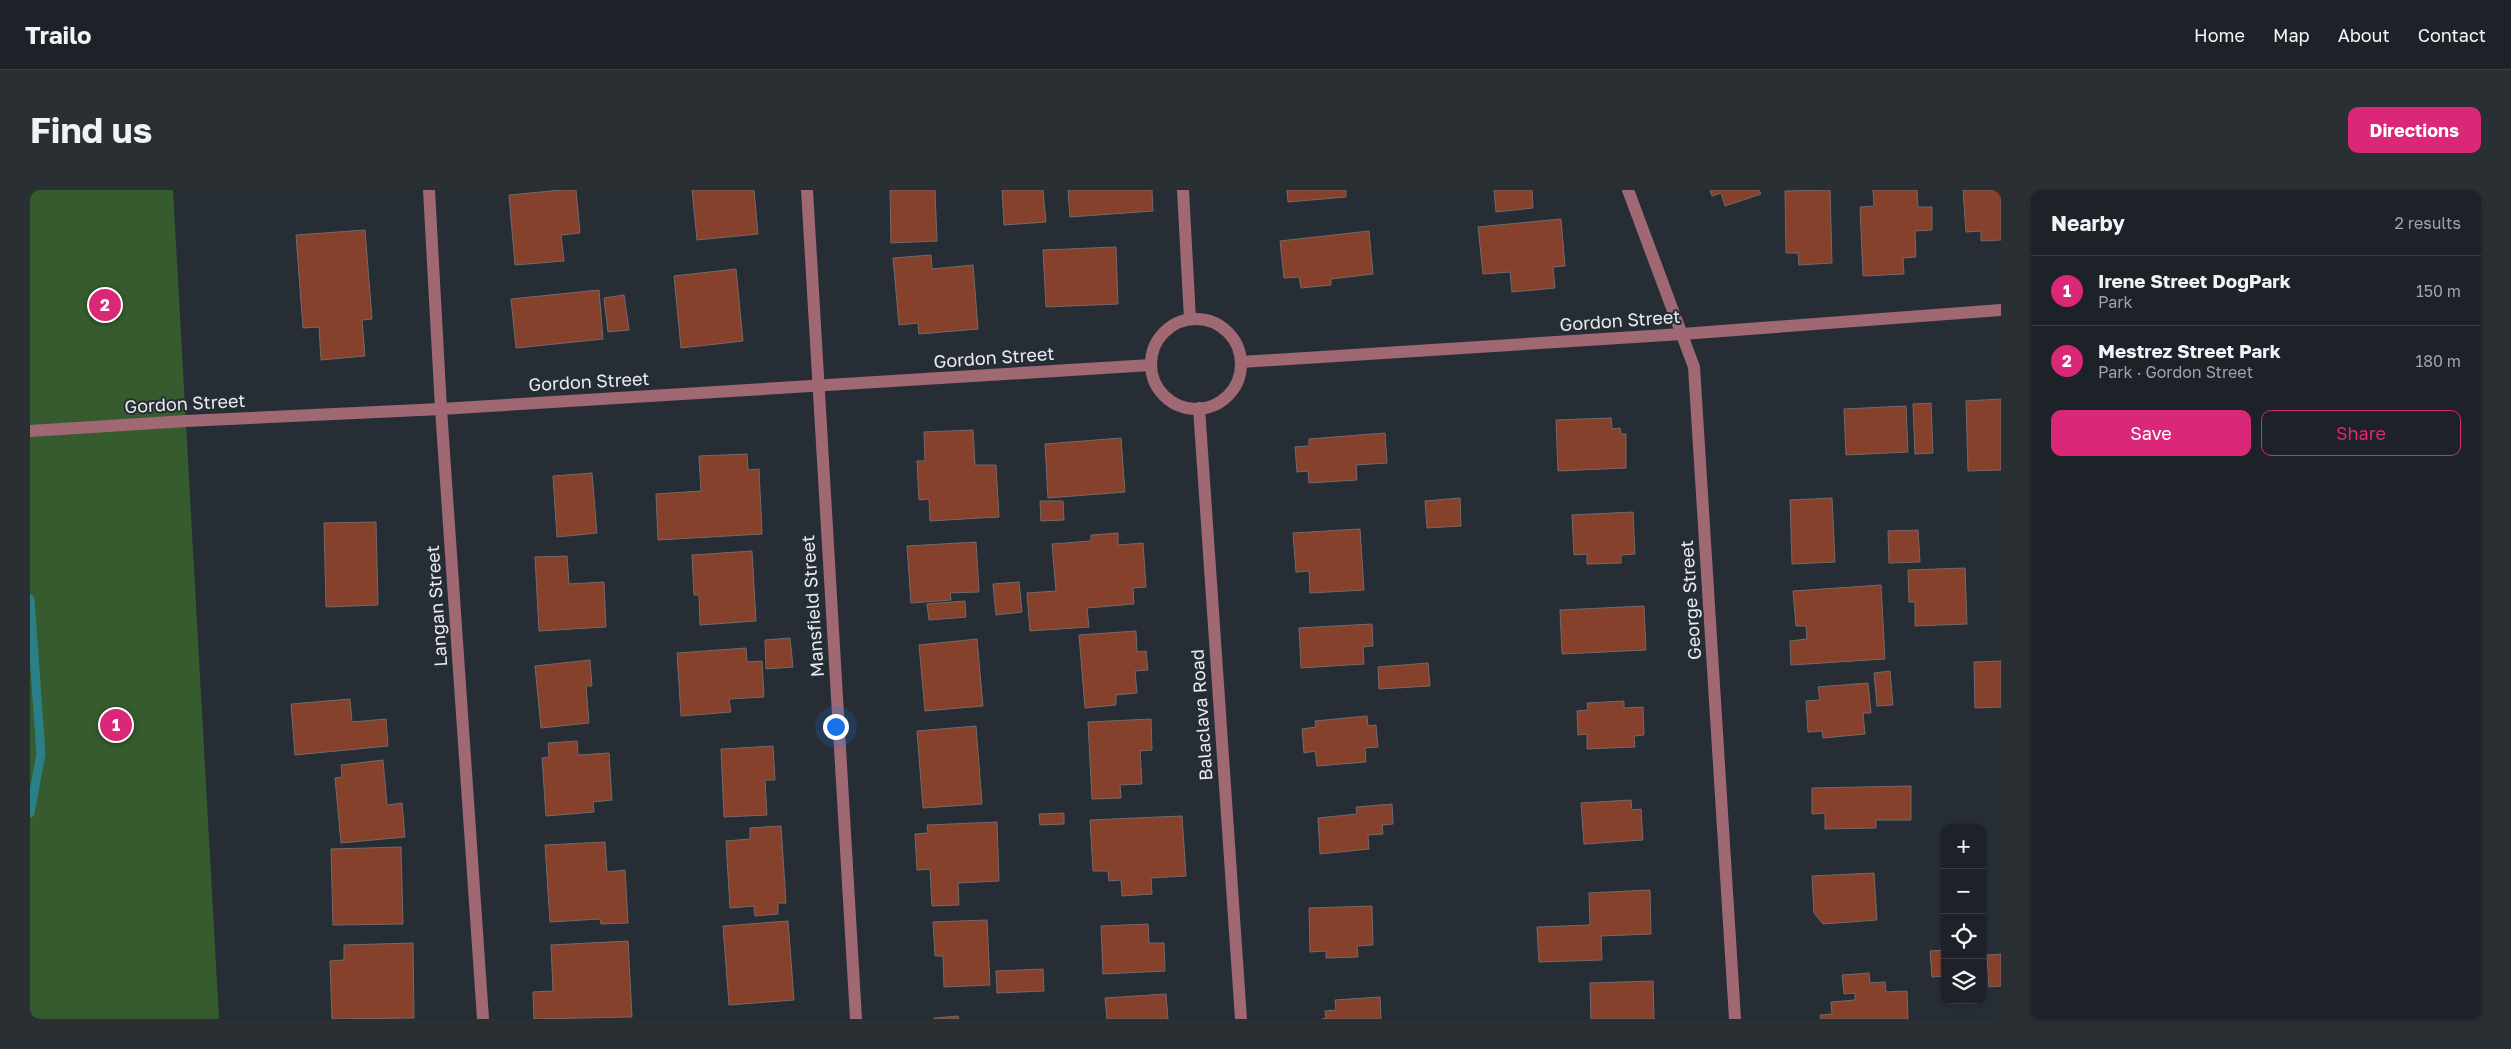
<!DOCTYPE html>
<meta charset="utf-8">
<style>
:root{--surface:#1d2228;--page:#2a2f34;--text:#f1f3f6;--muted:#a0a4a8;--line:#3b3f45;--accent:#db2777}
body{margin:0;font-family:"Golos Text",sans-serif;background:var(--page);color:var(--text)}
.controls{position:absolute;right:15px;bottom:15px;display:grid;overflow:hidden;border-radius:10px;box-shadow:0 1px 4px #0004}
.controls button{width:45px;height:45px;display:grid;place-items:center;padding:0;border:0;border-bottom:1px solid var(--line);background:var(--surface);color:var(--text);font:25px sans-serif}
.you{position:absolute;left:805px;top:536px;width:18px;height:18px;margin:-12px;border:4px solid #fff;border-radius:50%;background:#1a73e8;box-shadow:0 0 0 8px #1a73e833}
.badge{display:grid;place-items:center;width:32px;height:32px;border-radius:50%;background:var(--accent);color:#fff;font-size:16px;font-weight:700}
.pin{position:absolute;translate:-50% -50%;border:2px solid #fff;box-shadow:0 1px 5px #0006}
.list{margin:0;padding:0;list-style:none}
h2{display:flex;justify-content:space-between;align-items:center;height:65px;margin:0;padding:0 20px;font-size:21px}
h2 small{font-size:16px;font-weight:400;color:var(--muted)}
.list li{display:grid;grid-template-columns:32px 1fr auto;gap:15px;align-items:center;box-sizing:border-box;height:70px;padding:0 20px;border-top:1px solid var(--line)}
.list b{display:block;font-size:19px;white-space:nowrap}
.list p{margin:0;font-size:16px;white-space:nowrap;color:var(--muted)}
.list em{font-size:16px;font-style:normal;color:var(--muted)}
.actions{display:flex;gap:10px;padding:15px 20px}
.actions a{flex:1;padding:11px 0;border:1px solid var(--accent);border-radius:10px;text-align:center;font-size:18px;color:var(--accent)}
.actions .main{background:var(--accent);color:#fff}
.icon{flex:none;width:28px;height:28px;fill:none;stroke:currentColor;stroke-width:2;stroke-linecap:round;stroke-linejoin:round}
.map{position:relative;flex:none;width:1971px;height:829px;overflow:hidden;border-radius:10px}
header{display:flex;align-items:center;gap:30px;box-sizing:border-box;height:70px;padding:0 25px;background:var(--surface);border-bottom:1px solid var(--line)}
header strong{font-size:24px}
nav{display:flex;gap:28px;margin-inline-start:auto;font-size:18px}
.intro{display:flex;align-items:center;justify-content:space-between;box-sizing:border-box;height:120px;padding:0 30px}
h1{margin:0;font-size:35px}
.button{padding:12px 22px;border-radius:10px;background:var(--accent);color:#fff;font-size:18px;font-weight:700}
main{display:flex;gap:30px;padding:0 30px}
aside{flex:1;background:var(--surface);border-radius:10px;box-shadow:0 1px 4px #0004}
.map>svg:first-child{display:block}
</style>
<header>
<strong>Trailo</strong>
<nav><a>Home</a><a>Map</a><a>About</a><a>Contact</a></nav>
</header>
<div class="intro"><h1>Find us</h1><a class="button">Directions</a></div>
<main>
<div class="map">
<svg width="1971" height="829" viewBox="0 0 1971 829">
<rect width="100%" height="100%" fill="#272d35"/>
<!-- green -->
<polygon fill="#365b2e" points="0,0 143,0 189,829 0,829"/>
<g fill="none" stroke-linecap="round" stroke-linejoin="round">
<!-- stream -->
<polyline stroke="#2b8088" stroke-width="9" points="0,409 11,564 0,623"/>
</g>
<!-- building -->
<g fill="#86412d" stroke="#766966">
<polygon points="532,0 546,0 550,43 531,45 534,71 485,75 479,5"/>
<polygon points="662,0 724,0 728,44 667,50"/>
<polygon points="860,0 905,0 907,51 861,53"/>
<polygon points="972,0 1013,0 1016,32 974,35"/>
<polygon points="1038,0 1122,0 1123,21 1040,27"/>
<polygon points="1257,0 1316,0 1316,7 1258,12"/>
<polygon points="1464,0 1502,0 1503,18 1466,22"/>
<polygon points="1680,0 1729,0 1731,4 1695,16 1691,3 1682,6"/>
<polygon points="1800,0 1802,73 1769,75 1768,63 1756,63 1755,1"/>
<polygon points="1843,0 1887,0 1888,17 1902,17 1902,40 1885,41 1886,67 1873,68 1874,84 1833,86 1830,17 1844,16"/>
<polygon points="1933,0 1971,0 1971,50 1951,51 1951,41 1936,42"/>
<polygon points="1531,29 1535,76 1523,77 1525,98 1482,102 1480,82 1453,84 1448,37"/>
<polygon points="335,40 342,129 332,130 335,166 291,170 289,137 273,138 266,45"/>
<polygon points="1339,41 1343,84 1301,89 1301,95 1271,98 1269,87 1254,88 1250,51"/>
<polygon points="1086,57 1088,114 1016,117 1013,60"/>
<polygon points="901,65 902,79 943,75 948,139 889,144 888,133 869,135 863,68"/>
<polygon points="706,79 713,151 651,158 644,86"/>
<polygon points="569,100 573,149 486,158 481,109"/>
<polygon points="594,105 599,140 578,142 574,108"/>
<polygon points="1971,209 1971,280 1938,281 1936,211"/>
<polygon points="1901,213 1903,263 1885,264 1883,214"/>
<polygon points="1876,216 1878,262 1816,265 1814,219"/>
<polygon points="1581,228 1582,239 1590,238 1591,244 1596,244 1596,278 1528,281 1526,230"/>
<polygon points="943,240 945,275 966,275 969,327 900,331 899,309 889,310 887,271 895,271 894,242"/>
<polygon points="1355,243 1357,273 1326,275 1327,290 1279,293 1278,281 1267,282 1265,257 1279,256 1279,249"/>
<polygon points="1091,248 1095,302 1018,308 1015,254"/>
<polygon points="717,264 718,280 729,279 732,344 628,350 626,304 671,301 669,266"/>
<polygon points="562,283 567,343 527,347 523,286"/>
<polygon points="1430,308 1431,336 1397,338 1395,311"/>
<polygon points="1802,308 1805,372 1762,374 1760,310"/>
<polygon points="1010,311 1033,311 1034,330 1011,331"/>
<polygon points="1603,322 1605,364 1591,365 1591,373 1557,374 1557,364 1544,365 1542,325"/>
<polygon points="346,332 348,415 296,417 294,333"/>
<polygon points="1330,339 1334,400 1280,403 1279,381 1266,382 1263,343"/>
<polygon points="1888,340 1890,372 1859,373 1858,341"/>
<polygon points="1088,343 1088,355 1113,353 1116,397 1103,398 1104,414 1057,418 1059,437 1000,441 997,403 1026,401 1022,354 1061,351 1061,345"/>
<polygon points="946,352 949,402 920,403 921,410 881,413 877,356"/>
<polygon points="722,361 726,431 670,435 669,405 664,405 662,365"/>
<polygon points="537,366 539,394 574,392 576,437 509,441 505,367"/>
<polygon points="1935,378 1937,434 1885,436 1885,412 1879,412 1878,380"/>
<polygon points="989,392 992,422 966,425 963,394"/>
<polygon points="1851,395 1855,469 1761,475 1760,451 1777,449 1776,436 1766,436 1763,401"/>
<polygon points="935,411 936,427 899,430 897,414"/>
<polygon points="1614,416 1616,460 1532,464 1530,420"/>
<polygon points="1342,434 1343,456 1333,457 1334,474 1271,478 1269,438"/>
<polygon points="1106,441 1107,462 1116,461 1118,480 1105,481 1107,503 1086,505 1086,515 1055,518 1049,445"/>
<polygon points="760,448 763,477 736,479 735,450"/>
<polygon points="947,449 953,516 895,521 889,455"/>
<polygon points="716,458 717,472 732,471 734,507 699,509 701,522 651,526 647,463"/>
<polygon points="560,470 562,496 556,496 559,533 511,538 505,476"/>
<polygon points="1971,471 1971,517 1945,518 1944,472"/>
<polygon points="1398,473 1400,496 1349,499 1348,477"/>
<polygon points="1860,481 1863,515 1847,516 1844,483"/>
<polygon points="1838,493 1841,523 1833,523 1835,544 1793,548 1792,541 1778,542 1776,511 1790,510 1788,497"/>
<polygon points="320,509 322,532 356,529 358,556 265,565 261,514"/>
<polygon points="1594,511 1594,518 1613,517 1614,545 1604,546 1605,557 1557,559 1557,544 1548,545 1547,521 1558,520 1557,513"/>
<polygon points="1337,526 1338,536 1346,535 1348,557 1335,558 1336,572 1287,576 1285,561 1274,563 1272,539 1286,537 1285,531"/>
<polygon points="1121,529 1122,560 1110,561 1112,594 1090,595 1091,608 1062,609 1058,532"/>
<polygon points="946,536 952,614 893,618 887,541"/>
<polygon points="547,551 548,565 579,563 582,610 563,612 564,622 516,626 512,568 519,567 518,553"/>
<polygon points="743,556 745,590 735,590 737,625 694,627 691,559"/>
<polygon points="353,570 357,615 372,613 375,647 311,653 305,588 312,587 311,575"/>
<polygon points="1881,596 1881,630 1846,630 1846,638 1795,639 1795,623 1782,624 1782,598"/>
<polygon points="1601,610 1602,620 1611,619 1613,650 1554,654 1551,613"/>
<polygon points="1362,614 1363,634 1352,635 1353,644 1338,645 1339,659 1290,664 1288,628 1327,624 1326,617"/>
<polygon points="1034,623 1034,634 1010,635 1009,624"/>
<polygon points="1152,626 1156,686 1121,688 1122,704 1092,706 1091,690 1079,691 1078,681 1063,681 1060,630"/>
<polygon points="967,632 969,691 928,693 929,715 902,716 900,679 887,680 885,644 898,643 897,635"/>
<polygon points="751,636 756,713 748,713 748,724 725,726 724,716 700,718 696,651 720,649 720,638"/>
<polygon points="575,652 577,682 595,680 598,733 571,734 570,729 520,732 515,655"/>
<polygon points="371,657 373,734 303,735 301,659"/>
<polygon points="1844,683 1847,730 1793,734 1784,723 1782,686"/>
<polygon points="1620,700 1621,744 1571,746 1572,770 1509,772 1507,737 1560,735 1559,703"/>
<polygon points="1342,716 1343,755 1327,756 1328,767 1296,768 1296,761 1280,762 1279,718"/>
<polygon points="957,730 960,795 914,797 913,766 905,766 903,732"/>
<polygon points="758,731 764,810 699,815 693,736"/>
<polygon points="1118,734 1119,753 1134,753 1135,781 1073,784 1071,736"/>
<polygon points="598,751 602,827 504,829 503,802 523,801 521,755"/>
<polygon points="383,753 384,828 302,829 300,771 314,770 314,755"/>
<polygon points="1915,760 1915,786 1902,787 1900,761"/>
<polygon points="1971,764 1971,796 1959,797 1957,765"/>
<polygon points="1013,779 1014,801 967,803 966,781"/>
<polygon points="1839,783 1840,793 1855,792 1856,802 1877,801 1878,829 1791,829 1790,825 1802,824 1801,812 1825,810 1825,803 1814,804 1812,785"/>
<polygon points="1623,791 1624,829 1561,829 1560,793"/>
<polygon points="1136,804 1138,829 1077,829 1075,808"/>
<polygon points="1350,807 1351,829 1292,829 1296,828 1295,821 1306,820 1305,810"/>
<polygon points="928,826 929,829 904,829 904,828"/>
</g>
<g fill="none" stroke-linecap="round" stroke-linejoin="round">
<!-- minor -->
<g stroke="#9f6872" stroke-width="12">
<polyline points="399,0 411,219 453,829"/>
<polyline points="777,0 826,829"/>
<polyline points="1153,0 1160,129"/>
<polyline points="1598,0 1664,177 1705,829"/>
<circle cx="1166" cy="174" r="45"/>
<polyline points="1211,172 1652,144 1971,120"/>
<polyline points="1169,218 1211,829"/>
<polyline points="0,241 156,231 411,219 1121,175"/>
</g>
</g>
<g text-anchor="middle" stroke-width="4" stroke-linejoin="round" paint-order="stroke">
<!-- street labels -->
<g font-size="18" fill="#e8ecf1" stroke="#272d35">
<text transform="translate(1590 131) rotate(-4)" y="6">Gordon Street</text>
<text transform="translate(964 168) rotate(-4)" y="6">Gordon Street</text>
<text transform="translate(559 192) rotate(-3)" y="6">Gordon Street</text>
<text transform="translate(155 214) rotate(-3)" y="6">Gordon Street</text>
<text transform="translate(1661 410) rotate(-94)" y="6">George Street</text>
<text transform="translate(407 416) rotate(-94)" y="6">Langan Street</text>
<text transform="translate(783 416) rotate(-94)" y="6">Mansfield Street</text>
<text transform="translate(1172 525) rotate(-94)" y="6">Balaclava Road</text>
</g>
</g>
</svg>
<div class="controls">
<button>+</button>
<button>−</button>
<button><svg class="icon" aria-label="locate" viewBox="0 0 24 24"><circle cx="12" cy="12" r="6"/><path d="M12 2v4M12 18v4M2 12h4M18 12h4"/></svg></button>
<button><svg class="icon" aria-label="layers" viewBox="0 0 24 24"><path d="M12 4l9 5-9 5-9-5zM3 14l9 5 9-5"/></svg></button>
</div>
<div class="you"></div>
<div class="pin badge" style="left:86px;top:535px">1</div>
<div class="pin badge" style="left:75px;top:115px">2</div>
</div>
<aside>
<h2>Nearby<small>2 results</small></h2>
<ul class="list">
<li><span class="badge">1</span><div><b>Irene Street DogPark</b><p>Park</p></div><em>150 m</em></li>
<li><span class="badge">2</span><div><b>Mestrez Street Park</b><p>Park · Gordon Street</p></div><em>180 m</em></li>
</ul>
<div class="actions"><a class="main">Save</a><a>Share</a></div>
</aside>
</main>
